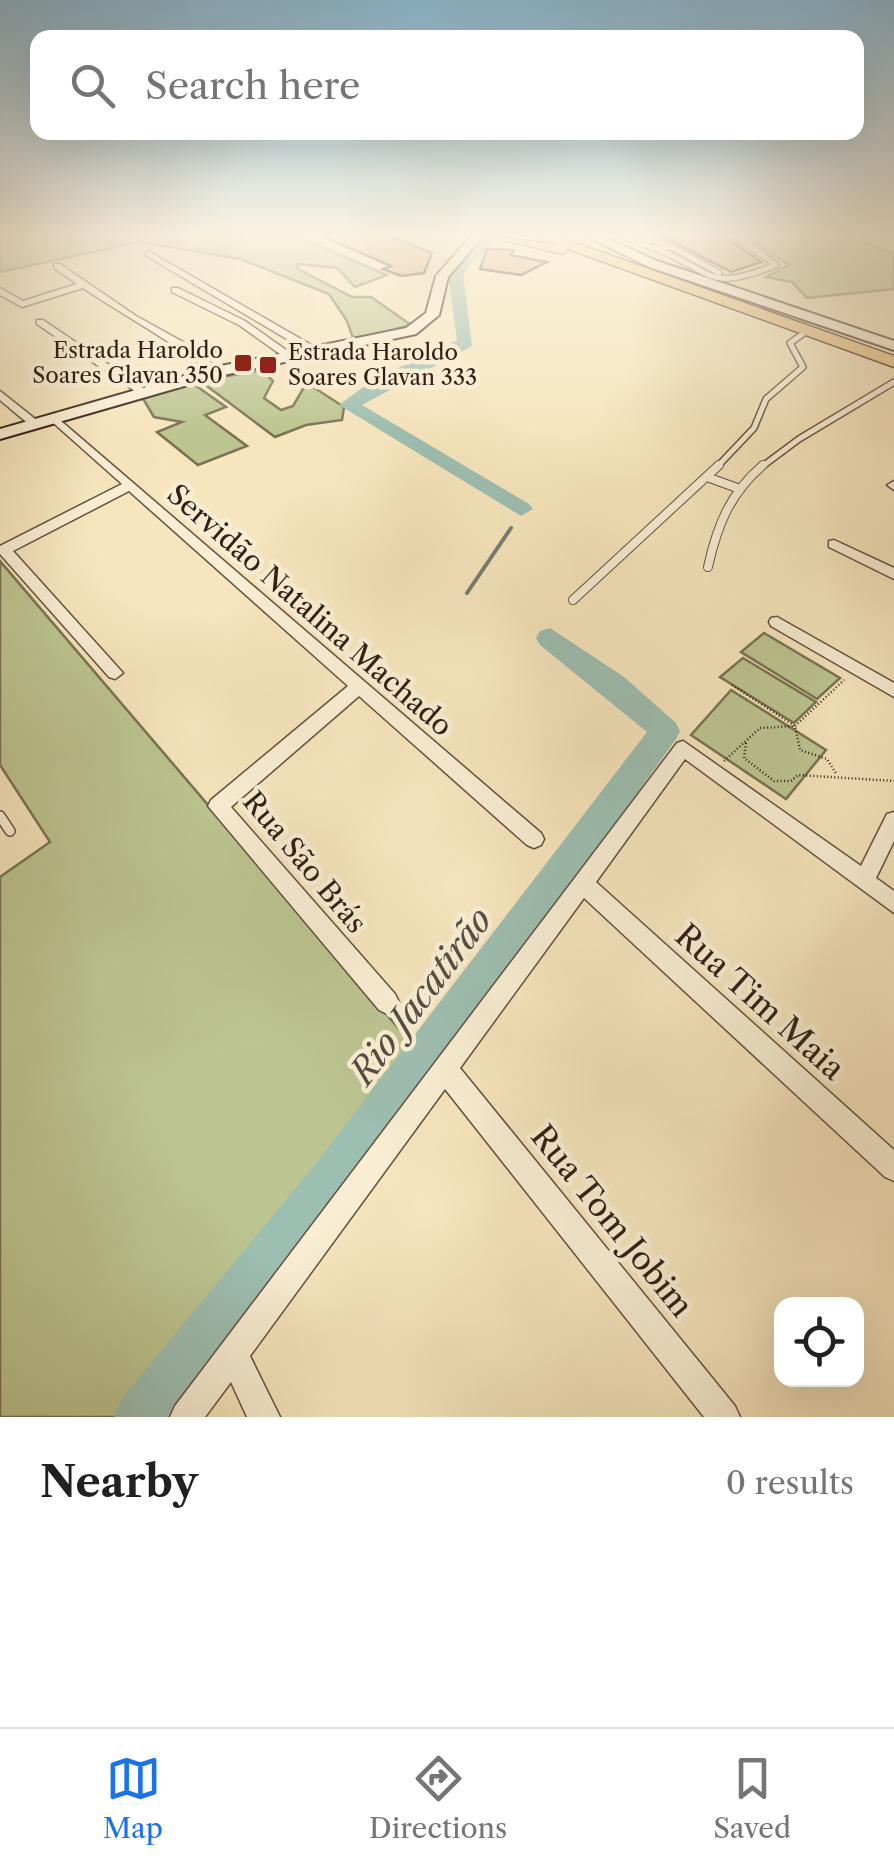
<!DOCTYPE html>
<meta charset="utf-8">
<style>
:root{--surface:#fff;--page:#f2f2f2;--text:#202124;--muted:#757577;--line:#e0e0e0;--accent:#1a73e8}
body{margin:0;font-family:"Libre Caslon Text",serif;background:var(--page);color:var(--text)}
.controls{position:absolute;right:30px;bottom:30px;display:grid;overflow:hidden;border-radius:20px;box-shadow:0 10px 40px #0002}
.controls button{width:90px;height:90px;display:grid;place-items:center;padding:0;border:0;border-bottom:2px solid var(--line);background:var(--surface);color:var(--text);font:50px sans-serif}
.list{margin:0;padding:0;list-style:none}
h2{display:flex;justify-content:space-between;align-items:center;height:130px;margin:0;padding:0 40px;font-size:42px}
h2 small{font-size:32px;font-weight:400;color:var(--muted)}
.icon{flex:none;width:55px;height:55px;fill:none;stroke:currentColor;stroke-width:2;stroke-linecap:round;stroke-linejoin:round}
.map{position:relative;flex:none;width:894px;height:1417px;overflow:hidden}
.search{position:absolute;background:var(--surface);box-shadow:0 10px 40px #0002;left:30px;right:30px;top:30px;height:110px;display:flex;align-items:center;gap:25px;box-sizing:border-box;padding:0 35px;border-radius:20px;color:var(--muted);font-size:38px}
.sheet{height:310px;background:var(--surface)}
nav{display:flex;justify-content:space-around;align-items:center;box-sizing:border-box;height:140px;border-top:2px solid var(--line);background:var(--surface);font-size:28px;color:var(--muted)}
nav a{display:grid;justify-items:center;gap:5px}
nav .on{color:var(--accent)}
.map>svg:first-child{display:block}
</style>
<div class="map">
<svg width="894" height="1417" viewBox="0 0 894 1417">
<rect width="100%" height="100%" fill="#f6e5bd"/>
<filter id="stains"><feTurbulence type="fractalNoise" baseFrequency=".002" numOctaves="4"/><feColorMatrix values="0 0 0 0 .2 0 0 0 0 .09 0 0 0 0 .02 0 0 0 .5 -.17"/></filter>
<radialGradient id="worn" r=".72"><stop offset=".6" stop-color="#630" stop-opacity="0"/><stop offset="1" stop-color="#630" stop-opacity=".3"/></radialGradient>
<!-- green -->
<g fill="#bcc591" stroke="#787252" stroke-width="2.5">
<polygon points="0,235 294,235 387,275 355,287 337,268 297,264 298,269 352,297 371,297 411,325 354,341 347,321 329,294 240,259 139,242 0,272"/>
<polygon points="760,235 864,235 863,243 894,254 894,289 807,298 792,282 766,277 789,265 754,242"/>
<polygon points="262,370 273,381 264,398 281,410 293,406 303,389 310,385 344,407 342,420 306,425 275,437 200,381"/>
<polygon points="192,383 226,407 205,415 247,446 198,465 157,432 182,422 154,417 142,397"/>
<polygon points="0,561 417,1050 124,1417 0,1417 0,877 50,842 0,765"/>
<polygon points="764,633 840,678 817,699 741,652"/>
<polygon points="743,658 816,702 794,723 720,677"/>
<polygon points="731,690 826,750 786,799 691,735"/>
</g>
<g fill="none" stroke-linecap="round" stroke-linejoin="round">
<!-- stream -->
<polyline stroke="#737f73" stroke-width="4" points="467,593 511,528"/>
<!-- river -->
<g fill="#9dbfb2" fill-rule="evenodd">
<polygon points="483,236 495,239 463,274 472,346 362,405 529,504 533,509 521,516 339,405 373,380 457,340 448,273"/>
<polygon points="550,628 624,677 676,723 680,731 676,739 346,1198 175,1417 114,1417 122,1398 314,1166 647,732 540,645 536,638 540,631"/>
</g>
</g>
<!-- building -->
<g fill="#d8a67a" stroke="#331e14" stroke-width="2.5">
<polygon points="320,235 388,235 432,253 424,273 401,276 383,269 391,266"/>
<polygon points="660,235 722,235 761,262 731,272"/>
<polygon points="487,249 514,250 511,255 547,262 521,275 480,269"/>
</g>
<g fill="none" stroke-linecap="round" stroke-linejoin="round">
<!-- service-far2 casing -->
<g stroke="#64503e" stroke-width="8">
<g id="service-far2">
<polyline points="620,235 641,242"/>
<polygon points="650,239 670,246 657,249 641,244"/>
<polyline points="670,246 719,273"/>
<path d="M657,249C714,272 706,293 776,265L734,235"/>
<polyline points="716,468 754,428 766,399 803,367 790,343 807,331"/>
<polyline points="760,468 799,439 894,382"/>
</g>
</g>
<!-- service-far1 casing -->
<g stroke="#64503e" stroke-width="10">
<g id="service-far1">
<polyline points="707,477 740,489"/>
<path d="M708,567C717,526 730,493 763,465"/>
<polyline points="573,600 719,465"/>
</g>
</g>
<!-- service casing -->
<g stroke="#64503e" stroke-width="12">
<polyline id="service" points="0,816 10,831"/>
</g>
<!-- minor casing -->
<g stroke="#64503e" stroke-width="3">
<g id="minor">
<polygon points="148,251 320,350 321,352 312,354 145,255"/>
<path d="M54,264H60L136,316L194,348L221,372L212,374C173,341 126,317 83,288L22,307L0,295V288L23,301L77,284L54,268Z"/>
<polygon points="172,288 178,288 245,321 296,357 287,359 239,325 172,292"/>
<polygon points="37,320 43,320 149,392 139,394 37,324"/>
<polygon points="0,391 39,422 39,426 31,426 0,400"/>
<polygon points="54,415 541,833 544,839 541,845 534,848 527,845 359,696 231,807 395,994 399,1002 395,1010 387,1014 379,1010 208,806 211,800 348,686 129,491 13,551 123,673 115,679 109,677 0,554 0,546 122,484 50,420 50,416"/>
<polygon points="894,481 894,490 887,485"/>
<polygon points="834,540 894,568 894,579 829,547 829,541"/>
<polygon points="777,617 894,683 894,697 771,626 769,622 771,618"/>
<polygon points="683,741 861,866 887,814 894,812 894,841 876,878 894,891 894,913 685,759 596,882 894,1150 894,1181 885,1177 584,898 460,1068 735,1406 740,1417 704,1417 445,1089 250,1356 280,1417 247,1417 231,1382 205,1417 170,1417 175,1406 677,743"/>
</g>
</g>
<!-- secondary casing -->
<g stroke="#331e14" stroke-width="4">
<g id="secondary">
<polygon points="472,235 484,235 448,277 439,315 416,334 219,376 0,439 0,429 216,367 406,328 426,313 436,276"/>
<polygon points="584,235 600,235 657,261 894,341 894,350 649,267"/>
</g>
</g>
<!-- trunk casing -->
<g stroke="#331e14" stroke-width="3">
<polygon id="trunk" points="484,235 557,245 535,235 553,235 894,356 894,367 568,249 562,254"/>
</g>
<!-- path -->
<g stroke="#331e14" stroke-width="2.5" stroke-dasharray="1 2.5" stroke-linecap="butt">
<polyline points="732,685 795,726 800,750 827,759 837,775"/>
<polyline points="746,743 744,758 774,781 791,781 798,775 894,781"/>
<polyline points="724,761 760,728 795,726 844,680"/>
</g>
<!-- service-far2 -->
<use href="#service-far2" stroke="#f9eed4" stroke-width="5"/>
<!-- service-far1 -->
<use href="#service-far1" stroke="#f9eed4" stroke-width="8"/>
<!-- service -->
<use href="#service" stroke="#f9eed4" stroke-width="9"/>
<!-- minor -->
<use href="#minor" fill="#f9eed4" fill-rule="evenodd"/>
<!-- secondary -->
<use href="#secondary" fill="#f9eed4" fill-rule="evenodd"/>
<!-- trunk -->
<use href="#trunk" fill="#ebc27e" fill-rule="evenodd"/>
</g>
<!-- sky -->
<linearGradient id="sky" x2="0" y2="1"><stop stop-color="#8ab8d2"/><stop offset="0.54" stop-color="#fbf3e1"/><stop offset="1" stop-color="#fbf3e1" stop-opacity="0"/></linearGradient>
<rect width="894" height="434" fill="url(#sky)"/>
<!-- markers -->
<g fill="#8f2418" stroke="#f9eed4" stroke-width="4">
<rect x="233" y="353" width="20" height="20" rx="5"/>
<rect x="258" y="355" width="20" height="20" rx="5"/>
</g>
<g text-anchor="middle" stroke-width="9" stroke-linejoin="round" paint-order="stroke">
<!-- far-poi labels -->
<g font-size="22" fill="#331e14" stroke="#f9eed4" text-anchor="end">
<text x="223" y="358">Estrada Haroldo<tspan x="223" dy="25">Soares Glavan 350</tspan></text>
<text x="288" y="360" text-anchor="start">Estrada Haroldo<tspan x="288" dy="25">Soares Glavan 333</tspan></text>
</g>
<!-- street labels -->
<g font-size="28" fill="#331e14" stroke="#f9eed4">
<text transform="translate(310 610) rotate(41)" y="10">Servidão Natalina Machado</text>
<text transform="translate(305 862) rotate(50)" y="10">Rua São Brás</text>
</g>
<!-- near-street labels -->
<g font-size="32" fill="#331e14" stroke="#f9eed4">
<text transform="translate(760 1002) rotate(42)" y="11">Rua Tim Maia</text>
<text transform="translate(612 1221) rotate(51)" y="11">Rua Tom Jobim</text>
</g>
<!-- near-water labels -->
<g font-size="35" font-style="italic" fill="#534e43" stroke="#f9eed4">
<text transform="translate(421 996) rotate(-53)" y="12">Rio Jacatirão</text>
</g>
</g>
<rect width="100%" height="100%" filter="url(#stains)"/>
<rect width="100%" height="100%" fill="url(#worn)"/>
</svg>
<div class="controls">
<button><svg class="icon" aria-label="locate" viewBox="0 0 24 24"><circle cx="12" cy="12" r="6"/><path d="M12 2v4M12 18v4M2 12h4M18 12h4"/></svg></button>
</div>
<div class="search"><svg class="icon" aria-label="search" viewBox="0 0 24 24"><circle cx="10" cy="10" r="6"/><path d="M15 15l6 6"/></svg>Search here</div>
</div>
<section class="sheet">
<h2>Nearby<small>0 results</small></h2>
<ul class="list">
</ul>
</section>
<nav>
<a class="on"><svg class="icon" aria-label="map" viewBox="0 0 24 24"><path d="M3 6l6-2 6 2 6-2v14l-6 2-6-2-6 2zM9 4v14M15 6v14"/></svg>Map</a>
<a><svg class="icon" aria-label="directions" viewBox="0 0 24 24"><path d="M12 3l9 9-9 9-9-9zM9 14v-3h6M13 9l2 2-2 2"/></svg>Directions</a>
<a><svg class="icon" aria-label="saved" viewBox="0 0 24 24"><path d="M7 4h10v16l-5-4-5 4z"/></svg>Saved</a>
</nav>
